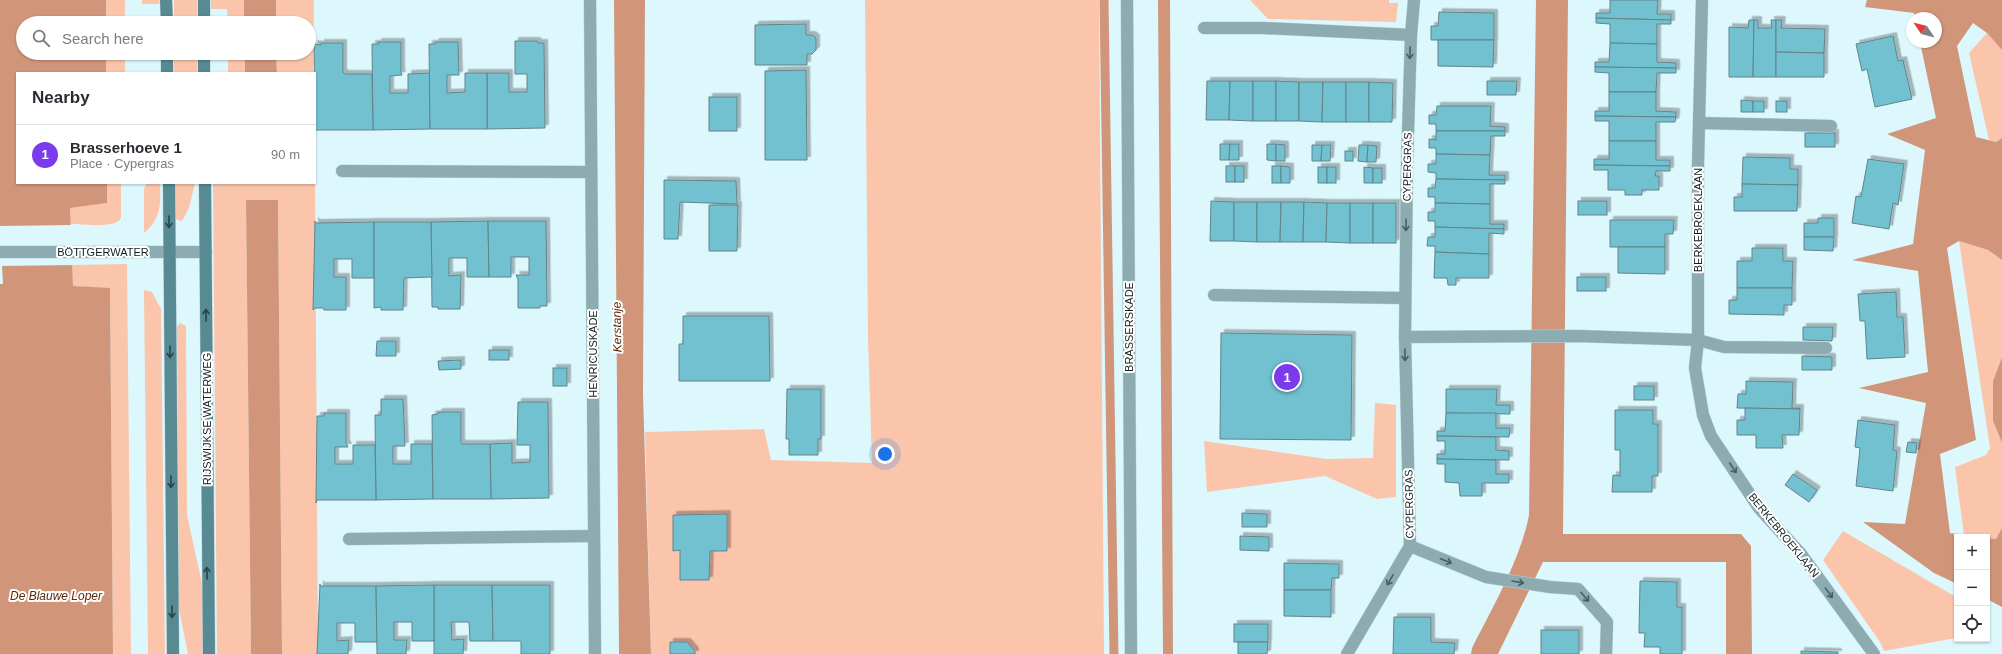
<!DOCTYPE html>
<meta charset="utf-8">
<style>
:root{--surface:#fff;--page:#f2f2f3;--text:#2b2b33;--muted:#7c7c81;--line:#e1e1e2;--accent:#7c3aed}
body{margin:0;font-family:Arial,sans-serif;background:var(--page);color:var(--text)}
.controls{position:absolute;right:12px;bottom:12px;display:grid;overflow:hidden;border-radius:0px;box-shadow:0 1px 3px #0004}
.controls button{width:36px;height:36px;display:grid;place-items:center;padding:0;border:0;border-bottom:1px solid var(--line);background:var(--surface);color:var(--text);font:20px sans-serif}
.compass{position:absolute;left:1906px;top:12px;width:36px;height:36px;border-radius:50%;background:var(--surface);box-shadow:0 1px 3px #0004;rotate:305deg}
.you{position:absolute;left:885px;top:454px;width:14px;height:14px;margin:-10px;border:3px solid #fff;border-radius:50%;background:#1a73e8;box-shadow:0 0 0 6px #1a73e833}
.badge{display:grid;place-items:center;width:26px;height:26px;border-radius:50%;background:var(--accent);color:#fff;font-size:13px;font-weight:700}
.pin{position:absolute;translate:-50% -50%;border:2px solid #fff;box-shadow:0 1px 4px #0006}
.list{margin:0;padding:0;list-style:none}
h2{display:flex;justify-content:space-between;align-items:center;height:52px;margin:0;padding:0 16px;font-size:17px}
h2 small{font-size:13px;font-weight:400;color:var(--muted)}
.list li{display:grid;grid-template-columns:26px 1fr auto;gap:12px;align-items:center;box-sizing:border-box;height:60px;padding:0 16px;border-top:1px solid var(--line)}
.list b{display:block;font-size:15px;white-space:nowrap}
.list p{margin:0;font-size:13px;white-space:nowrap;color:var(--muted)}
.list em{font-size:13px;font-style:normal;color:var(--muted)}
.icon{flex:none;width:22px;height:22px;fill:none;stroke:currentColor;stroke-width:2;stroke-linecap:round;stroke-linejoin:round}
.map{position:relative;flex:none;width:2002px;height:654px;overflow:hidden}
.search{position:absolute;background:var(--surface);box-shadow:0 1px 3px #0004;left:16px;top:16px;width:300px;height:44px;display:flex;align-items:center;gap:10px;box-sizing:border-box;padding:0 14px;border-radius:22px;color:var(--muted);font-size:15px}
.panel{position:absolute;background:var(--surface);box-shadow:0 1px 3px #0004;left:16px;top:72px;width:300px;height:112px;border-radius:0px}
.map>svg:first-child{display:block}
</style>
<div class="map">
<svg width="2002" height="654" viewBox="0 0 2002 654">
<defs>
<filter id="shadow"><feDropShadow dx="3.5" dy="-3.5" stdDeviation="0" flood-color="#0004"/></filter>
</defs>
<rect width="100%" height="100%" fill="#ddf8fd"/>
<!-- green -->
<g fill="#fbc5ab">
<rect x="106" y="0" width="19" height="23"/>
<rect x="142" y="0" width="17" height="4"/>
<rect x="174" y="0" width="23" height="23"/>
<polygon points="211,0 244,0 244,23 228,23 227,9 211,9"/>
<polygon points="276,0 314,0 313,73 277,73 276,53 309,53 309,23 276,23"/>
<polygon points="865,0 1099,0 1104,654 651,654 645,432 764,429 771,460 872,463 868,338"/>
<polygon points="1250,0 1389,0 1389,3 1398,3 1396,22 1268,19"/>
<polygon points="1987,33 2002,50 2002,138 1996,142 1989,140 1969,53"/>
<rect x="106" y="53" width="19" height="20"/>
<rect x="174" y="53" width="23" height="20"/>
<rect x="228" y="53" width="17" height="20"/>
<polygon points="315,177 318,654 282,654 278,200 246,200 251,654 217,654 213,183 315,183"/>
<path d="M107,183H121V218C115,229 82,224 70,224L69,208L107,203Z"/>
<path d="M147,183H160C161,204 161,219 144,233V189Z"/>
<polygon points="175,183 195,183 189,208 182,221 177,220 175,217"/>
<polygon points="1959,241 1988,250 2002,260 2002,357 1993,381 1993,421 2002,443 2002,528 1996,539 1964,535 1955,467 1986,455 1990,448"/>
<polygon points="127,264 131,654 113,654 110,289 73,286 72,265"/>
<polygon points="144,290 152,292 161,309 165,654 148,654"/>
<polygon points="180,323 186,326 187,515 203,588 203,654 188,654 179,609 177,327"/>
<polygon points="1375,403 1396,405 1396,497 1377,499 1325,476 1207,492 1204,441 1326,459 1373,458"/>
<polygon points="1843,531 1956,597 1956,638 1884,651 1880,642 1823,560"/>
</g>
<!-- water -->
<g fill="#d1967a">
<polygon points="0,0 106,0 106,23 23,23 23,53 106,53 106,73 17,73 17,183 107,183 107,203 70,208 73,286 110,288 113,654 0,654 0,284 3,284 0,228"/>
<rect x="244" y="0" width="32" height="23"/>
<polygon points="614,0 645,0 643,394 651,654 619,654"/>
<polygon points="1158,0 1170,0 1173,654 1163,654"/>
<path d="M1536,0H1568L1563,534H1741L1751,546L1752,654H1726V562H1543L1498,654H1471L1472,648C1492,609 1521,558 1529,515Z"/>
<polygon points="1867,0 2002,0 2002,50 1987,33 1973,23 1957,46 1976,137 1996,142 2002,138 2002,260 1988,250 1959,241 1947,248 1976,440 1940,454 1950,533 1982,537 1957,537 1957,584 1934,573 1863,522 1905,524 1926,403 1859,388 1928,372 1918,271 1852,260 1913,244 1925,150 1887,134 1936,118 1920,42 1936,42 1936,18 1915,18 1914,13 1865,7"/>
<polygon points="245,53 276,53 277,73 245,73"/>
<polygon points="246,200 278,200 282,654 251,654"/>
<polygon points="2002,357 2002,443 1993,421 1993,381"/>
<polygon points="2002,528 2002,607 1987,599 1987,538 1996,539"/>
</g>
<!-- pier -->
<polygon fill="#ddf8fd" points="72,225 74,265 0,266 0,226"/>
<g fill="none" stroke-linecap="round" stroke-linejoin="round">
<!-- stream -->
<polyline stroke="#d1967a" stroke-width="9" points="1104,0 1114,654"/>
</g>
<!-- building -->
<g fill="#71c1d0" stroke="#638389" filter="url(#shadow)">
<polygon points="1610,0 1658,0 1657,14 1671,14 1671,20 1596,18 1596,13 1610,13"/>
<polygon points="1439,12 1494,13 1494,40 1431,40 1431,26 1438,26"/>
<polygon points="1596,18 1671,20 1671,24 1657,24 1657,44 1610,43 1610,24 1596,23"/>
<polygon points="1749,20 1754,20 1753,77 1729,77 1729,27 1748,28"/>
<polygon points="1754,20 1758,20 1758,28 1772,28 1771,20 1776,20 1776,77 1753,77"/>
<polygon points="1776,20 1782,20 1781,28 1825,29 1824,53 1776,52"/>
<polygon points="806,24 806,35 812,35 816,38 816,50 812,54 807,54 807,65 755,65 755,25"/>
<polygon points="1893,36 1898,61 1903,60 1912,99 1875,107 1867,69 1862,71 1856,44"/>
<polygon points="1438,40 1494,40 1493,67 1438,66"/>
<polygon points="515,41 537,41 538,43 544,43 545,128 487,129 487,73 509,73 509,92 527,92 527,74 515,74"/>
<polygon points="378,42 401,42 401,72 402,75 390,76 390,93 408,93 408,74 430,73 430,129 373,130 372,44 379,44"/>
<polygon points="436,42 458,42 459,75 447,75 447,93 465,92 465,73 487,73 487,129 430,129 429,44 435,44"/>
<polygon points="321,43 343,43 343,72 345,74 372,74 373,130 315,130 314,44 321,45"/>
<polygon points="1610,43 1657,44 1657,62 1676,63 1676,68 1595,67 1595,62 1609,62"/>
<polygon points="1776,52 1824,53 1824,77 1776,77"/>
<polygon points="1595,67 1676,68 1676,73 1657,73 1656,92 1609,92 1609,73 1595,72"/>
<polygon points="806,70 807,160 765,160 765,71"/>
<polygon points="1207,81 1230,81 1229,120 1206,120"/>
<polygon points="1230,81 1253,81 1253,121 1229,120"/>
<rect x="1253" y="81" width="23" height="40"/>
<polygon points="1276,81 1299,82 1299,121 1276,121"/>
<polygon points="1487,81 1517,81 1516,95 1487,95"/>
<polygon points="1299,82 1323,82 1322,122 1299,121"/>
<polygon points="1323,82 1346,82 1346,122 1322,122"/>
<rect x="1346" y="82" width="23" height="40"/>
<polygon points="1369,82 1393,83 1392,122 1369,122"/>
<polygon points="1609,92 1656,92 1656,111 1676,112 1676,117 1595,116 1595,111 1609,111"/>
<rect x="709" y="97" width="28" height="34"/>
<polygon points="1741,100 1753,101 1753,112 1741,112"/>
<rect x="1753" y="101" width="11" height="11"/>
<rect x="1776" y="101" width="11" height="11"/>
<polygon points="1437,106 1491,106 1490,126 1505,127 1505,131 1436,131 1436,124 1429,124 1429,115 1436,115"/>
<polygon points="1595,116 1676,117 1675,122 1656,122 1656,141 1609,141 1609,121 1595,121"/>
<polygon points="1436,131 1505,131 1505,136 1491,136 1490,155 1436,154 1436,148 1429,148 1429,139 1436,140"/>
<rect x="1805" y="133" width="30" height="14"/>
<polygon points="1609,141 1656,141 1656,160 1670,160 1670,166 1594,165 1594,159 1609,159"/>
<polygon points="1220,144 1230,144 1229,160 1220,160"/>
<polygon points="1230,144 1239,144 1239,160 1229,160"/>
<polygon points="1267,144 1276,144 1276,161 1267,160"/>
<polygon points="1276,144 1285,145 1285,161 1276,161"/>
<polygon points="1312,145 1322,145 1321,161 1312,161"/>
<polygon points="1322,145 1331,145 1330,161 1321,161"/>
<polygon points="1359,145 1368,145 1367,162 1358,161"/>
<polygon points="1368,145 1377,146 1376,162 1367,162"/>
<rect x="1345" y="151" width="8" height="10"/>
<polygon points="1436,154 1490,155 1489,175 1505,175 1505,180 1436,179 1436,173 1428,172 1428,164 1436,164"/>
<polygon points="1743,157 1790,158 1790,169 1798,169 1798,185 1742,184"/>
<polygon points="1868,159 1904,164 1898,205 1893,203 1889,229 1852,223 1856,196 1861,197"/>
<polygon points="1594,165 1670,166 1670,171 1656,171 1655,176 1659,176 1659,190 1642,190 1642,195 1625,195 1625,190 1608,190 1608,170 1594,170"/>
<rect x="1226" y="166" width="9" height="16"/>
<rect x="1235" y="166" width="9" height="16"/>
<rect x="1272" y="166" width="9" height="17"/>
<polygon points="1281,166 1290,167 1290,183 1281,183"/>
<rect x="1318" y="167" width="9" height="16"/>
<rect x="1327" y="167" width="9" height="16"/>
<polygon points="1364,167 1373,168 1373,183 1364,183"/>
<rect x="1373" y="168" width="9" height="15"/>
<polygon points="1436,179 1505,180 1505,184 1490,184 1490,204 1435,203 1435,197 1428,197 1428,188 1435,188"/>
<polygon points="664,180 736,181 737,204 680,202 678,239 664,239"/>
<polygon points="1742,184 1798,185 1797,211 1734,211 1734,197 1742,197"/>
<polygon points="1211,201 1234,202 1234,241 1210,241"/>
<rect x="1578" y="201" width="29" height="14"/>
<polygon points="1234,202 1257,202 1257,242 1234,241"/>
<polygon points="1257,202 1281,202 1280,242 1257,242"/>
<polygon points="1281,202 1304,202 1303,242 1280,242"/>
<polygon points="1304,202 1327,203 1326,242 1303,242"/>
<polygon points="1327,203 1350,203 1350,243 1326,242"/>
<rect x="1350" y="203" width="23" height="40"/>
<rect x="1373" y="203" width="23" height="40"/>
<polygon points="1435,203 1490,204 1490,224 1504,224 1504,229 1435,227 1435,221 1428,221 1428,212 1435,212"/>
<polygon points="709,205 738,205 737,251 709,251"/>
<polygon points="1818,218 1834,218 1834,237 1804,237 1804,223 1818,223"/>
<polygon points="1610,220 1674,220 1673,234 1665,234 1665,247 1610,247"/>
<polygon points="315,221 316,223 374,222 374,278 352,278 352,259 334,259 334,277 346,277 346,310 324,310 323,308 315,308 313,310"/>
<polygon points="488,221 489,277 467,277 467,258 449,258 449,276 461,275 460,309 438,309 438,307 432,307 431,222"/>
<polygon points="488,221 546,221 547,306 540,306 540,308 518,308 518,279 516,275 529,275 529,257 511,257 511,277 489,277"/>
<polygon points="374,222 431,222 432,277 404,278 403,310 381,310 381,307 374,308"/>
<polygon points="1435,227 1504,229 1504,234 1489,233 1489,254 1435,252 1435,246 1427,246 1428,237 1435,237"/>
<polygon points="1804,237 1834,237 1833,251 1804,250"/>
<polygon points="1618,247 1665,247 1665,274 1618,273"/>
<polygon points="1752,248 1783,248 1783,261 1793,261 1792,288 1737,288 1737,261 1752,261"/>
<polygon points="1435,252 1489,254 1489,278 1456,278 1456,285 1448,285 1447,278 1434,278"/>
<rect x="1577" y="277" width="29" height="14"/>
<polygon points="1737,288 1792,288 1792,305 1784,305 1784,315 1729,314 1729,300 1737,300"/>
<polygon points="1896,292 1897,317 1903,317 1905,357 1867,359 1865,321 1860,321 1858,294"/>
<polygon points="683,316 769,316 770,381 679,381 679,344 683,344"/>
<polygon points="1803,327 1833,327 1832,341 1803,340"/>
<polygon points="1221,333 1352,335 1351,440 1220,439"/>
<polygon points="377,341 396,341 396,356 376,356"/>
<rect x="489" y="350" width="20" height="10"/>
<polygon points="1802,356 1832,357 1832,370 1802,370"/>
<polygon points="461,360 461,369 439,370 438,361"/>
<rect x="553" y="368" width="14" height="18"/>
<polygon points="1746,381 1793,382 1792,408 1800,408 1800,409 1737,408 1738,394 1746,394"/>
<rect x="1634" y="386" width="20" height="14"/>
<polygon points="787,389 821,389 821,439 818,439 818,455 789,455 789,439 786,439"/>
<polygon points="1446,389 1497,389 1496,405 1510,405 1510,414 1446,413"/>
<polygon points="381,399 403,399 405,446 393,446 393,464 411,464 411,444 432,444 433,499 376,500 375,415 381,415"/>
<polygon points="518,402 548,402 549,498 491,499 490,444 512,443 512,463 530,462 530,445 517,445"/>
<polygon points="1745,408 1800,409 1799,435 1782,435 1783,448 1756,448 1756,435 1737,435 1737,420 1745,420"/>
<polygon points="1615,410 1653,410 1653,424 1658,424 1658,476 1652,476 1652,492 1612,492 1613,475 1620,476 1620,450 1615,450"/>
<polygon points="439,412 461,412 461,442 462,444 490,444 491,499 433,499 432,415 438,414"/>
<polygon points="324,413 346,413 346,443 348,447 335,447 335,464 353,464 353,445 375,445 376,500 317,500 316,503 317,416 324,416"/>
<polygon points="1446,413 1496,413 1496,428 1510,428 1509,437 1437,436 1437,431 1445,431"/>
<polygon points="1858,420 1895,425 1893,450 1897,451 1893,491 1856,486 1860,448 1855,447"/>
<polygon points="1437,436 1496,437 1496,450 1509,451 1509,460 1437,459 1437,454 1445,454 1445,441 1437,441"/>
<polygon points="1908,442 1917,443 1916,453 1906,452"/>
<polygon points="1437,459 1496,460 1496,474 1509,474 1509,483 1482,483 1482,496 1460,496 1459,483 1445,482 1445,464 1437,464"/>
<polygon points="1793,474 1817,490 1809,502 1785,485"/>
<polygon points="1242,513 1267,514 1267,527 1242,527"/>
<polygon points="727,514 727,551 710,551 709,580 680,580 680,550 673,551 673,515"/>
<polygon points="1240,536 1269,537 1269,551 1240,550"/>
<polygon points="1284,563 1339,564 1339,578 1332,578 1331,590 1284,590"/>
<polygon points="1640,581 1677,582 1677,607 1682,607 1682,654 1660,654 1660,647 1644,647 1645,633 1639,633"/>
<polygon points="320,584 320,586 376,586 377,642 355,642 355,623 337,623 337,641 349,640 348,654 317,654"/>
<polygon points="434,585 492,585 493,641 470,641 469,622 451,622 452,640 464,639 463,654 434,654"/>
<polygon points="434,585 434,641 412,641 412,622 394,622 394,640 407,640 406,654 377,654 376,586"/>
<polygon points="492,585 550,585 550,654 521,654 521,642 519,641 493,641"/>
<polygon points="1284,590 1331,590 1331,617 1284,616"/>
<polygon points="1394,617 1431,617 1431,642 1455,643 1454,654 1393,654"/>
<rect x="1234" y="624" width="34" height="18"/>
<rect x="1541" y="630" width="38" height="24"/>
<polygon points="670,642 687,642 695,651 695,654 670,654"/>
<polygon points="1238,642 1268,642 1267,654 1238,654"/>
<polygon points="1801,651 1838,652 1838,654 1801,654"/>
</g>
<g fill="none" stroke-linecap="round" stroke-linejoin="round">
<!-- street casing -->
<g stroke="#bcd5da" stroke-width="13">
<g id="street">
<polyline points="590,0 595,654"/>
<polyline points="1127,0 1131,654"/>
<polyline points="1702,0 1698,165 1698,340 1695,368 1703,415 1711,436 1759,508 1801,554 1874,654"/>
<polyline points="1204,28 1263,28 1411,35"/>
<polyline points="1699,123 1831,126"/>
<polyline points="342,171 591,172"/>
<polyline points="0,252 206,252"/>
<polyline points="1214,295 1405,298"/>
<polyline points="1405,337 1578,336 1698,340 1724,347 1826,348"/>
<polyline points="349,539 594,536"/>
<polyline points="1410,546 1486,577 1550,587 1578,589 1607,622 1606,654"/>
<polyline points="1347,654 1410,546 1405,337 1407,164 1411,35 1414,0"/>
</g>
</g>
<!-- secondary casing -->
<g stroke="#bcd5da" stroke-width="13">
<g id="secondary">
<polyline points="166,0 167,23"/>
<polyline points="204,0 204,23"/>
<polyline points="167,53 167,73"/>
<polyline points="204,53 204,73"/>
<polyline points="169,183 173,654"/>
<polyline points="205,183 209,654"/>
</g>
</g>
<!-- street -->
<use href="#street" stroke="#8cacb2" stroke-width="12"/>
<!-- secondary -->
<use href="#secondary" stroke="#588a93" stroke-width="12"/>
</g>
<!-- one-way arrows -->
<defs><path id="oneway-shaft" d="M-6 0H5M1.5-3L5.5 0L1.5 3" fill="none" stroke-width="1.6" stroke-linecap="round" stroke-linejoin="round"/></defs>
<g stroke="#485e62">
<use href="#oneway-shaft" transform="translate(1410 53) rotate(92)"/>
<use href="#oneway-shaft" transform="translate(1406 225) rotate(91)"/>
<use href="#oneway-shaft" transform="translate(1405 355) rotate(89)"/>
<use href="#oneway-shaft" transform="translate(1733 468) rotate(56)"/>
<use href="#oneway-shaft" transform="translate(1446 561) rotate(21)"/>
<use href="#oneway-shaft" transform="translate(1390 580) rotate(120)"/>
<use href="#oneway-shaft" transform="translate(1518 582) rotate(10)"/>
<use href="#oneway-shaft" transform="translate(1829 593) rotate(54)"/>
<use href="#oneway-shaft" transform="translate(1585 597) rotate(49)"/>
</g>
<g stroke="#2a4448">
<use href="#oneway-shaft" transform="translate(169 222) rotate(90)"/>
<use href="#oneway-shaft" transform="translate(206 315) rotate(-90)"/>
<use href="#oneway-shaft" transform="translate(170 352) rotate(89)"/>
<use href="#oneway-shaft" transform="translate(171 482) rotate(89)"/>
<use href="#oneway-shaft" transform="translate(207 573) rotate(-91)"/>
<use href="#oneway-shaft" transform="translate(172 612) rotate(89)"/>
</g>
<g text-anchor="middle" stroke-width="4" stroke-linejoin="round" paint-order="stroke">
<!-- street labels -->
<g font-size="11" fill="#111e20" stroke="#fff">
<text transform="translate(1407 167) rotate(-89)" y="4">CYPERGRAS</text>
<text transform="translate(1698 220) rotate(-90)" y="4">BERKEBROEKLAAN</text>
<text x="103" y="256">BÖTTGERWATER</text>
<text transform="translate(1129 327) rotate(-90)" y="4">BRASSERSKADE</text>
<text transform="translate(593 354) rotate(-90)" y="4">HENRICUSKADE</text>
<text transform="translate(207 419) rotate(-90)" y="4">RIJSWIJKSE WATERWEG</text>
<text transform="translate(1409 504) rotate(-91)" y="4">CYPERGRAS</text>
<text transform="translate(1784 535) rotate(51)" y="4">BERKEBROEKLAAN</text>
</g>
<!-- water labels -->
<g font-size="12" font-style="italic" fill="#5d2708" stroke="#fff">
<text transform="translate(617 327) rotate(-91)" y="4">Kerstanje</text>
<text x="56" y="600">De Blauwe Loper</text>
</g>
</g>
</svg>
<div class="controls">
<button>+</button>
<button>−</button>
<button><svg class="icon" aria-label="locate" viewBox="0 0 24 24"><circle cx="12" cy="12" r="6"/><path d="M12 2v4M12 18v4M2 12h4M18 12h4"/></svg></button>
</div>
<svg class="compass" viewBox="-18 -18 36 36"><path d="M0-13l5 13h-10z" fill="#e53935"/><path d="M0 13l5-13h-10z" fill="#7c7c81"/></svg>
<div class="you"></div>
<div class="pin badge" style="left:1287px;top:377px">1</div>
<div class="search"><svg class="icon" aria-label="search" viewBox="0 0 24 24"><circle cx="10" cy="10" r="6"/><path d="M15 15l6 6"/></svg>Search here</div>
<section class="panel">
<h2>Nearby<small></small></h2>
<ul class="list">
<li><span class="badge">1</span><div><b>Brasserhoeve 1</b><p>Place · Cypergras</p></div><em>90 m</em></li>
</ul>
</section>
</div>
